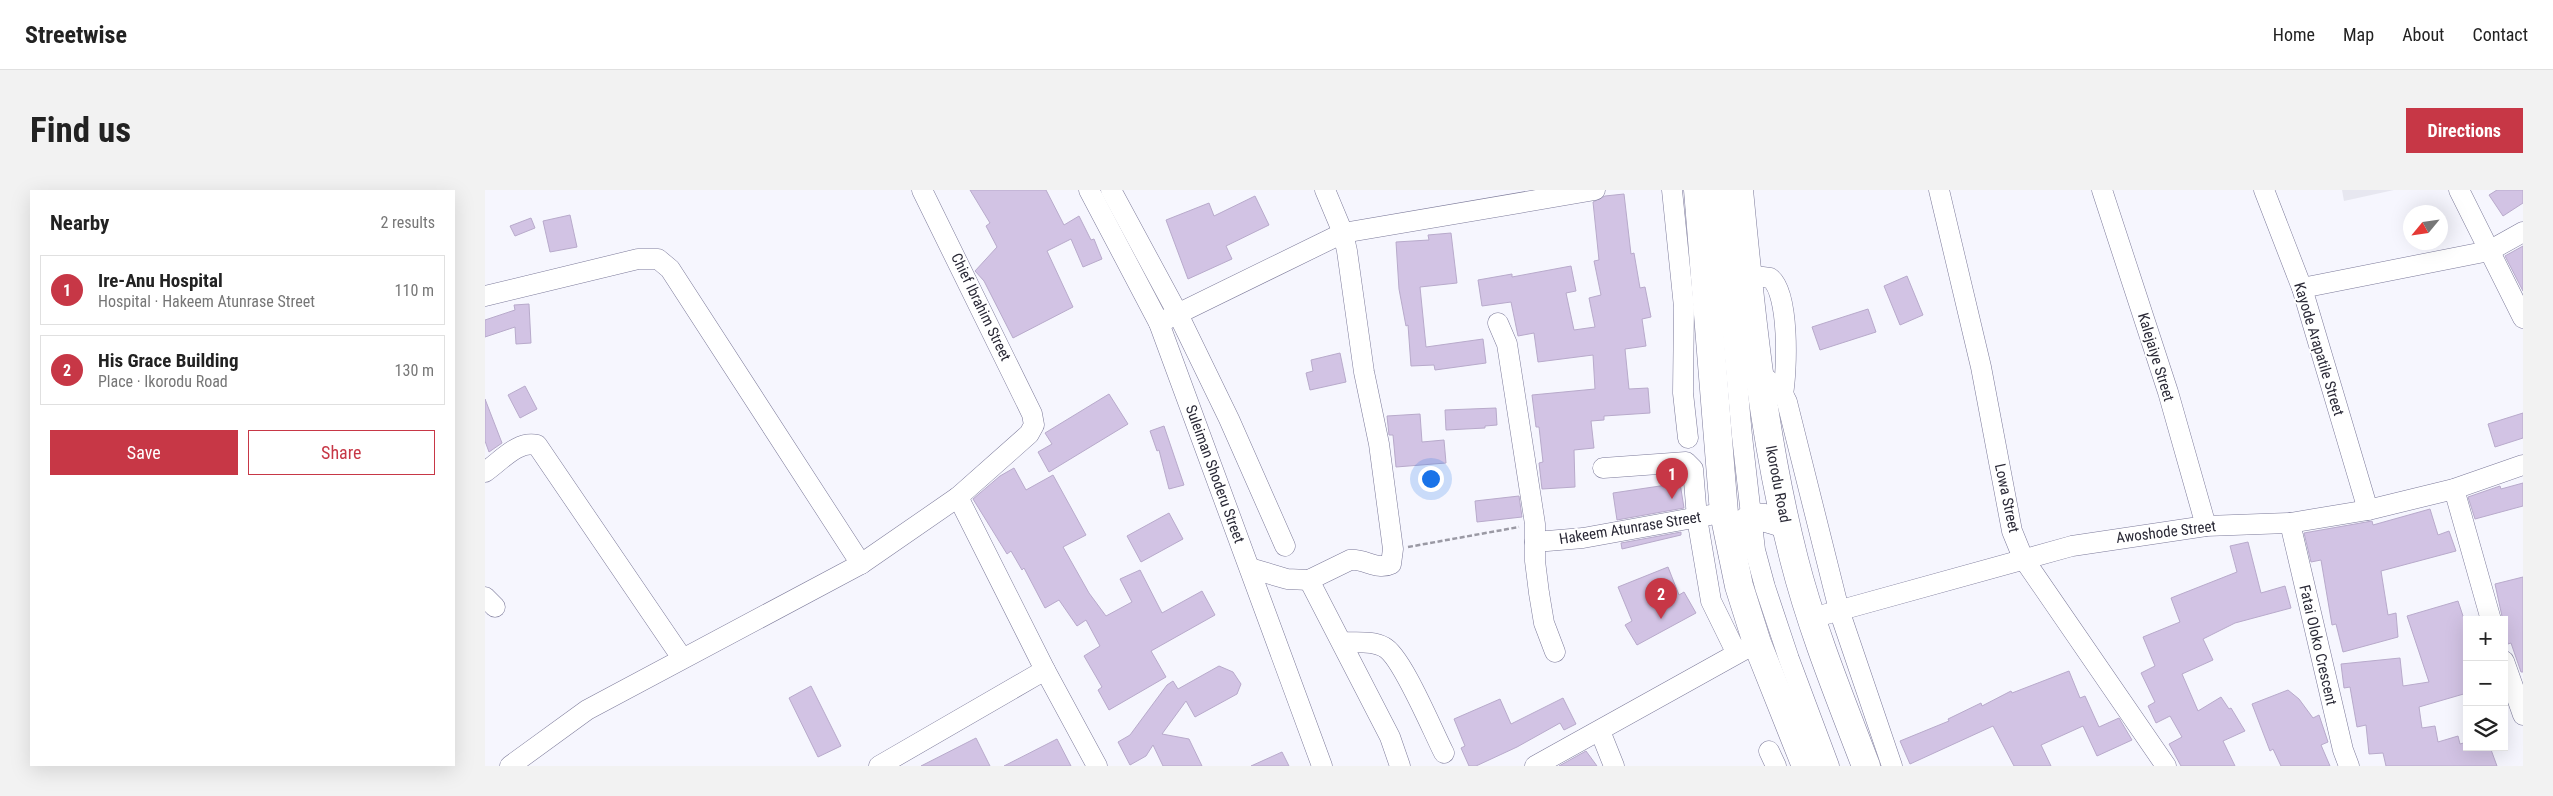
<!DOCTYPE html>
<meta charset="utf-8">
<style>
:root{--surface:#fff;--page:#f2f2f2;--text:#222;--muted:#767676;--line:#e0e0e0;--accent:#c73746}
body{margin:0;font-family:"Roboto Condensed",sans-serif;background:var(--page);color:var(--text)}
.controls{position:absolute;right:15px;bottom:15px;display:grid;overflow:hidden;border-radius:0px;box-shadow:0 5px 20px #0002}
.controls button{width:45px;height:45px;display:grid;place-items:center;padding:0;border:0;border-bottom:1px solid var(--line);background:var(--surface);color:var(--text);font:25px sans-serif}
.compass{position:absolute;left:1918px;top:15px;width:45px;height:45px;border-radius:50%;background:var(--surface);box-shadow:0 5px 20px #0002;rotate:241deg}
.you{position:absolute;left:945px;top:288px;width:18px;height:18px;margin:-12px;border:4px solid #fff;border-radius:50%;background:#1a73e8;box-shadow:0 0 0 8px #1a73e833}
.badge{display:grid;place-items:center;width:32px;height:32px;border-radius:50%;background:var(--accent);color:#fff;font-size:16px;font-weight:700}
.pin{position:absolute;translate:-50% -41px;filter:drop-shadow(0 1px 2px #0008)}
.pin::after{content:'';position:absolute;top:26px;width:18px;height:15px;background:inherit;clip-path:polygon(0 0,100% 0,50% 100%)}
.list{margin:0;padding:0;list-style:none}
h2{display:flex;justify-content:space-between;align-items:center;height:65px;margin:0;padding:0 20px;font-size:21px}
h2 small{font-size:16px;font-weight:400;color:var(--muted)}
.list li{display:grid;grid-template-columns:32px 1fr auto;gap:15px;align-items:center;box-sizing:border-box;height:70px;margin:0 10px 10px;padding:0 10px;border:1px solid var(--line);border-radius:0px}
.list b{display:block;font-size:19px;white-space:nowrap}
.list p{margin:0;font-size:16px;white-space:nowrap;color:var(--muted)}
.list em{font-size:16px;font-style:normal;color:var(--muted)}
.actions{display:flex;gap:10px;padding:15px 20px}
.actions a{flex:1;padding:11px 0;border:1px solid var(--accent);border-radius:0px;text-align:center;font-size:18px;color:var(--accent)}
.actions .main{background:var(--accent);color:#fff}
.icon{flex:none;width:28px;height:28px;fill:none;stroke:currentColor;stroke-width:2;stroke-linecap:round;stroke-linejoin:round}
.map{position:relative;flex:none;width:2038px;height:576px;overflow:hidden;border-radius:0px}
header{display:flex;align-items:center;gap:30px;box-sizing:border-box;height:70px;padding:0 25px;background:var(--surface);border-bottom:1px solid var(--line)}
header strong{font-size:24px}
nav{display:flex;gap:28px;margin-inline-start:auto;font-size:18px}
.intro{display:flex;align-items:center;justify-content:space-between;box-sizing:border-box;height:120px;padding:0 30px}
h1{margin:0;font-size:35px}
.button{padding:12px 22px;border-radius:0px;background:var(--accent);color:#fff;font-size:18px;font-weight:700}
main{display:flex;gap:30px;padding:0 30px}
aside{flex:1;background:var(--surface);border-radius:0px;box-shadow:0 5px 20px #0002}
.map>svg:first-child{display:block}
</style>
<header>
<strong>Streetwise</strong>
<nav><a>Home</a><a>Map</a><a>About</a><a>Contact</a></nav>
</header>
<div class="intro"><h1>Find us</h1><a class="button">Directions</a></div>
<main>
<aside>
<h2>Nearby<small>2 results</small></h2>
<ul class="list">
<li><span class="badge">1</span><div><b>Ire-Anu Hospital</b><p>Hospital · Hakeem Atunrase Street</p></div><em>110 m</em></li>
<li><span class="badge">2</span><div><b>His Grace Building</b><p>Place · Ikorodu Road</p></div><em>130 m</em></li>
</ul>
<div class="actions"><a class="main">Save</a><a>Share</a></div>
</aside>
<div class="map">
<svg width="2038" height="576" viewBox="0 0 2038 576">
<rect width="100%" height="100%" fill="#f6f6fe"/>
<!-- built -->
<polygon fill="#e7e7f0" points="1857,0 1909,0 1859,11"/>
<!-- building -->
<g fill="#d2c3e4" stroke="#b8aacb">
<polygon points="485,0 561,0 579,35 594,26 606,50 609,49 617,69 598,77 586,49 562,61 588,117 528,148 499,91 490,81 512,57 501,36 505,33"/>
<polygon points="2012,0 2038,0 2038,13 2018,26 2004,5"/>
<polygon points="1139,4 1146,64 1149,63 1155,98 1160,97 1166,127 1157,129 1161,156 1140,159 1144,199 1163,198 1165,223 1119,226 1119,230 1106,231 1109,258 1089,260 1090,297 1057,299 1054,273 1058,272 1054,237 1051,237 1047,205 1110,199 1108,165 1053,172 1049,143 1033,146 1026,112 997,116 993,90 1027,84 1027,87 1086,76 1091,101 1081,103 1089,140 1110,137 1104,108 1116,105 1109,71 1114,70 1108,12 1120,6"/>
<polygon points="770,6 784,35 741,56 747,69 703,89 681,30 724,13 729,26"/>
<polygon points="85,25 92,57 65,62 58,31"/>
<polygon points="46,28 50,38 30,46 25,36"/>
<polygon points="966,43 972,93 935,97 941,157 998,149 1001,173 950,180 949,175 926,176 923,135 921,136 914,99 911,52 944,50 943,45"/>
<polygon points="2038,56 2038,101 2020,66"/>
<polygon points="1422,86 1438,125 1415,135 1399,96"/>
<polygon points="44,114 46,153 31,154 30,137 0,147 0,130 30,120 29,115"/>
<polygon points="1383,119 1391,142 1335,160 1327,137"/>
<polygon points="855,163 861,192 825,200 821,183 828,181 826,170"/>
<polygon points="40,196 52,219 35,228 23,205"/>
<polygon points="624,204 643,234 564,282 553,262 567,254 560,243"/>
<polygon points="0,209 17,253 4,262 0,251"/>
<polygon points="1011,218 1012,235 1000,236 1000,238 961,240 960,220"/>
<polygon points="2038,223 2038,248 2010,257 2003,234"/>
<polygon points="935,224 937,252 959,250 961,273 911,277 908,245 904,245 902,226"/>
<polygon points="679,236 699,295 684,299 674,260 672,261 665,241"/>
<polygon points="529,278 541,300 568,285 601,345 578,357 604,403 621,426 647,412 635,389 655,380 677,423 717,401 730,425 666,461 681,487 624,520 613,500 617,497 599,466 615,456 601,430 592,436 574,410 560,418 539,378 537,380 526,361 522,364 488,309 515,286"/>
<polygon points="1195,293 1199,318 1132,330 1128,303"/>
<polygon points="2038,293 2038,316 1990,329 1983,307 2015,296 2016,299"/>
<polygon points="1034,306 1037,327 992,332 990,311"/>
<polygon points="1945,319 1953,345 1964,341 1971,361 1896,381 1903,425 1911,423 1913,447 1858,462 1851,434 1847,435 1836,370 1826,372 1819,343 1887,331 1888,335"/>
<polygon points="684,323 698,349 656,372 642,346"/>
<polygon points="1196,342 1196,345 1137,359 1136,353"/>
<polygon points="1763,352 1776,403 1800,396 1806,418 1750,433 1718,449 1728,470 1697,484 1713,521 1736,507 1744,519 1746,518 1760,541 1738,551 1750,576 1696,576 1684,554 1697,547 1685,526 1671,533 1663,516 1670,512 1656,483 1670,476 1658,447 1695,432 1686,408 1752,382 1745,356"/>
<polygon points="1183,377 1194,405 1199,402 1211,423 1152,455 1140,435 1147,431 1133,397"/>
<polygon points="2038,387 2038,482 2036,482 2026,453 2023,454 2010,394"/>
<polygon points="1973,411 1982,438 1982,503 1934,517 1937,538 1950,536 1953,552 1973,546 1975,554 1982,552 1982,557 2005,557 2012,576 1901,576 1898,563 1884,564 1881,535 1872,537 1865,497 1859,498 1856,474 1915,468 1918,496 1944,492 1922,426"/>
<polygon points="734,476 748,482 756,494 752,504 710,527 701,511 677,544 704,549 717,576 678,576 668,555 661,566 645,575 633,552 645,545 682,495 688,491 693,499"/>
<polygon points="1584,481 1595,508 1600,506 1614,537 1634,528 1647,550 1612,566 1598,536 1556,555 1566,576 1529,576 1508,536 1425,574 1415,551 1464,531 1463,529 1496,513 1497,516 1526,501 1527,503"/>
<polygon points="326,496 356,556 333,567 304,508"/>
<polygon points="1803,500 1814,509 1828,528 1834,525 1843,552 1836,555 1845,576 1796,576 1788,559 1785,561 1767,514"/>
<polygon points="1078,508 1091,534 1079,540 1075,533 1032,557 991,576 984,576 976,558 980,556 969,529 1015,509 1026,534"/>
<polygon points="491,548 505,576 436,576"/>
<polygon points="572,549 586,576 519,576"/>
<polygon points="1101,561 1112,576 1074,576"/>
<polygon points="797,562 804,576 766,576"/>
</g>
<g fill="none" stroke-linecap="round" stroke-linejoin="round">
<!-- minor casing -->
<g stroke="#7c7a9a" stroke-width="21">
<g id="minor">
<polyline points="604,0 674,133 837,576"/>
<polyline points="626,0 693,124 744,229 800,356"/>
<polyline points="1187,0 1199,117 1198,203 1203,248"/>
<polyline points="1235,0 1257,246 1270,360 1280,397 1304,469 1344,576"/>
<polyline points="1454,0 1496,177 1527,341 1538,368 1681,576"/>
<polyline points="1617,0 1683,202 1721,336"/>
<polyline points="1779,0 1817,98 1883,320"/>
<polyline points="1974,0 2038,128"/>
<path d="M1262,85L1285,88C1305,102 1302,182 1298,204"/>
<polyline points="1817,98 2004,61 2038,42"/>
<polyline points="0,106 153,69 173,69 185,79 376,374"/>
<polyline points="674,133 858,43 1110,0"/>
<polyline points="1013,133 1022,154 1050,334 1050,371 1054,403 1059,433 1070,462"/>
<polyline points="1272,180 1298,204 1302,212 1354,420 1407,576"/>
<polyline points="1118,278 1201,272 1208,279 1212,328 1226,411 1251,462"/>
<path d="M0,282C16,271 33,250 52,255L197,468"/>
<polyline points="1969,299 2006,430"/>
<polyline points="473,307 560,480 612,576"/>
<polyline points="1805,333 1858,560 1864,576"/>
<polyline points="1050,352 1098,348 1225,325"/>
<path d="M765,378L802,389L824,390L865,370C879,368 892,381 906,374L908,359L894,254L879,182L862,61L858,43L840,0"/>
<polyline points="824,390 905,547 915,576"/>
<polyline points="0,407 10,417"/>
<polyline points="1327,428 1587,356 1721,336 1805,333 1883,320 1969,299 2038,275"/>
<path d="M857,452C869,453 887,450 899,457C917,466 948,542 959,563"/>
<polyline points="2019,471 2038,525"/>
<polyline points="1115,541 1129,576"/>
<polyline points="1284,561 1291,576"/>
<polyline points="25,576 102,520 376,374 473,307 544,244 549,235 547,224 437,0"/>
<polyline points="394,576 560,480"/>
<polyline points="1050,576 1264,457"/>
</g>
</g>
<!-- highway casing -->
<g stroke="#7c7a9a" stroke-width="29">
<g id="highway">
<polyline points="1213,0 1239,323 1254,396 1272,453 1321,576"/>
<path d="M1254,0C1266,125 1278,247 1309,369C1327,440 1355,508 1381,576"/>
<path d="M1248,365C1255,328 1264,320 1300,334"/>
</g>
</g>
<!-- path -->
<polyline stroke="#9a99a4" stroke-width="2.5" stroke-dasharray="5 2.5" stroke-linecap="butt" points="923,357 1034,337"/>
<!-- minor -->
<use href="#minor" stroke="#fff" stroke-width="20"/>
<!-- highway -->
<use href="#highway" stroke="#fff" stroke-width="28"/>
</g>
<g text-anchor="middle" stroke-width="4" stroke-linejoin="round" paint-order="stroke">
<!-- street labels -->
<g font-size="15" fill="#2a2936" stroke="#fff">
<text transform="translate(496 117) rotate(64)" y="5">Chief Ibrahim Street</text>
<text transform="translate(1834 159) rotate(73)" y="5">Kayode Arapatile Street</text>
<text transform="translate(1671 167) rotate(73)" y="5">Kalejaiye Street</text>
<text transform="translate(730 284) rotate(70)" y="5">Suleiman Shoderu Street</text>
<text transform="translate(1293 294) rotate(79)" y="5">Ikorodu Road</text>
<text transform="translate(1522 308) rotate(78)" y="5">Lowa Street</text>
<text transform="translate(1145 338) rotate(-9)" y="5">Hakeem Atunrase Street</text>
<text transform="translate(1681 342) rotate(-7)" y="5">Awoshode Street</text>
<text transform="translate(1833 455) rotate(77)" y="5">Fatai Oloko Crescent</text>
</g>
</g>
</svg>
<div class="controls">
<button>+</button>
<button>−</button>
<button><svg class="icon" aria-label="layers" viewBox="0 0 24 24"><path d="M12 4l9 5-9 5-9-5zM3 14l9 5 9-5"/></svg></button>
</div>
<svg class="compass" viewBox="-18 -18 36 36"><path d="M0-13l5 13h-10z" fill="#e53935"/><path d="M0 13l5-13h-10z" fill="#767676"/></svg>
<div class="you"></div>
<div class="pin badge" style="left:1187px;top:309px">1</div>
<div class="pin badge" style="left:1176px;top:429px">2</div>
</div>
</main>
